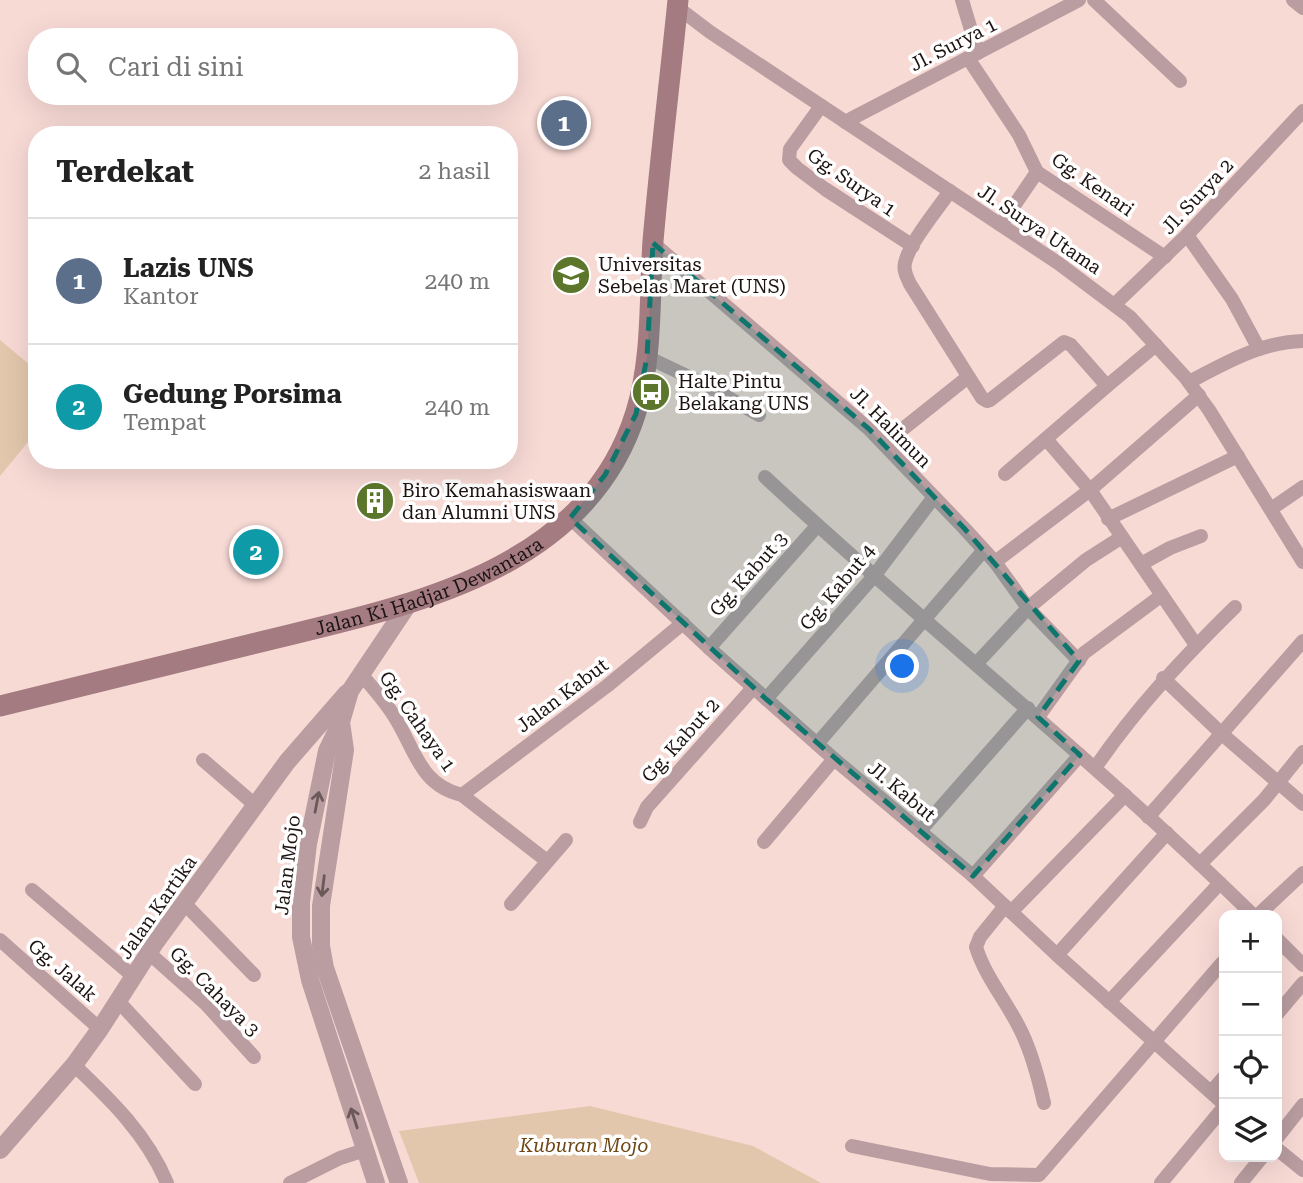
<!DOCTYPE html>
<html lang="id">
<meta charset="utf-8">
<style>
:root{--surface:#fff;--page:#f2f2f2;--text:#222;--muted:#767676;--line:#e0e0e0;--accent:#5c772b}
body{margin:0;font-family:"Roboto Serif",serif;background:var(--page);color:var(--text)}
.controls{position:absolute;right:21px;bottom:21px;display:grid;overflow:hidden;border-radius:14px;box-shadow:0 7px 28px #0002}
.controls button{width:63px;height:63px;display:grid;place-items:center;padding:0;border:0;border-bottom:2px solid var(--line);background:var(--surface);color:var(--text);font:35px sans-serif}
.you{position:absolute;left:903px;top:667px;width:24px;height:24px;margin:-18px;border:5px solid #fff;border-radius:50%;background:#1a73e8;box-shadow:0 0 0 10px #1a73e833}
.badge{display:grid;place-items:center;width:46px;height:46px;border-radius:50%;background:var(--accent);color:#fff;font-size:23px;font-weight:700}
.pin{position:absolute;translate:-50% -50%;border:4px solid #fff;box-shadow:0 2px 7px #0006}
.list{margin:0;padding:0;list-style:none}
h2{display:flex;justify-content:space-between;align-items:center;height:91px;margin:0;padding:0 28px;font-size:30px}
h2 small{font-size:23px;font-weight:400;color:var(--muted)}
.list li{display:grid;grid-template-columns:46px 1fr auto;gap:21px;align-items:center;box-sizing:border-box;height:126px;padding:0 28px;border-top:2px solid var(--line)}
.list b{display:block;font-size:26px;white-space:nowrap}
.list p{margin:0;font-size:23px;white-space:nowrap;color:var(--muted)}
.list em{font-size:23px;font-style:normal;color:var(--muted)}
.icon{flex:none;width:38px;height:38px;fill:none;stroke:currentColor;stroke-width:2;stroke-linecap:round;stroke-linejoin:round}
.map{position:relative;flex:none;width:1303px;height:1183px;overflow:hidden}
.search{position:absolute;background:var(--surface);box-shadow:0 7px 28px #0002;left:28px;top:28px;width:490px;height:77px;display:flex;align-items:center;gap:18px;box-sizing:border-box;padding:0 24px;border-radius:28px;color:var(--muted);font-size:26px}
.panel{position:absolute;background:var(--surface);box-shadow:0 7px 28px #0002;left:28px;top:126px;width:490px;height:343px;border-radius:28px}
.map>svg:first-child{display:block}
</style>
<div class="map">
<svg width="1303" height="1183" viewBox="0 0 1303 1183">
<rect width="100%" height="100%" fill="#f8dad5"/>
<!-- green -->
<g fill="#e2c7ac">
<polygon points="0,340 37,371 37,431 0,476"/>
<polygon points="590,1106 753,1146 821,1183 419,1183 399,1131"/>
</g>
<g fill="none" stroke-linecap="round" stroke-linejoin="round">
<!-- minor -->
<g stroke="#b99da0" stroke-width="14">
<polyline points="962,0 978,53"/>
<polyline points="1094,0 1180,81"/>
<polyline points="1293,0 1303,8"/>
<polyline points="677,7 710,32 1058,263 1130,317 1185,377 1209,410 1303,562"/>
<polyline points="968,58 1019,135 1037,172 1165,257"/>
<polyline points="821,106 790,149 789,160 797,168 825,189 913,246"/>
<polyline points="845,122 1079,0"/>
<path d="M950,191C938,209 909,243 905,263C903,271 907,277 910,284L982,398L987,401L990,400L1064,342L1071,345L1107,386L1005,474"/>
<polyline points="1001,225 1037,172"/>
<polyline points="1187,235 1232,299 1259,349"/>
<polyline points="653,243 869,429 964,528 995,562 1028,608 1079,661"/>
<polyline points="1115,304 1187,235 1303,111"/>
<polyline points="647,357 706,385 759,415"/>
<path d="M1189,382C1225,363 1261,342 1303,341"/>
<polyline points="1107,386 1156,345"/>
<polyline points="1046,439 1090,490 1196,645"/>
<polyline points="884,444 968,377"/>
<path d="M765,477C925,626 1097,762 1253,915"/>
<polyline points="1271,509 1303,487"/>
<polyline points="570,518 709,648 834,759 973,876 1057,955 1224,1104"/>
<polyline points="1108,519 1238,456"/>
<polyline points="995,562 1090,490 1199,395"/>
<polyline points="1141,564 1170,548 1201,536"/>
<polyline points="709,648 817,526"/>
<polyline points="976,664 1028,608 1086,560 1122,537"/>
<path d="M360,673C372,687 385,701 394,716C415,748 419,785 462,795L547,861"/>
<polyline points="1163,678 1222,734 1303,804"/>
<polyline points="766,699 874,576 934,497"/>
<polyline points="1038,717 1084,653 1162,595"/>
<polyline points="817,744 984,550"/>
<polyline points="203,760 255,805"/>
<path d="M1095,768C1136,708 1183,658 1235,607"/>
<polyline points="462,795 607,686 683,623"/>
<polyline points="1148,817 1303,641"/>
<polyline points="640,822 647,807 753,688"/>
<polyline points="920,831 1028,708"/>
<polyline points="764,842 834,759"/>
<polyline points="1200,864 1264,800 1303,752"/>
<polyline points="973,876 1080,755"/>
<polyline points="32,890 134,977"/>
<polyline points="184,903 254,975"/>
<polyline points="511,904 566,840"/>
<path d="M1005,906L980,937L976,947C985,976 1004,998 1018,1025C1031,1049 1038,1076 1044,1103"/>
<polyline points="1011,912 1125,795"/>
<polyline points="1258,915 1303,873"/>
<polyline points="1277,939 1303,965"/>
<polyline points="0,940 100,1029"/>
<polyline points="149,953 206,1004 254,1057"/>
<polyline points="1057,955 1167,833"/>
<polyline points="118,1001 195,1084"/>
<polyline points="1109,1002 1220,883"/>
<polyline points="1277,1014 1303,983"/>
<path d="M74,1065C111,1100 147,1135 167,1183"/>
<polyline points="1211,1092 1224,1077"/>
<polyline points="1277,1138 1303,1105"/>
<polyline points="852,1146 990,1174 1039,1175 1222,963"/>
<polyline points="1277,1149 1303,1170"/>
<polyline points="290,1183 340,1158 365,1150"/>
<polyline points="1161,1183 1224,1107"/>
<polyline points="1241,1183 1262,1157"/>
</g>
<!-- tertiary -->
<g stroke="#b99da0" stroke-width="18">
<polyline points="341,722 345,750 321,906 321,946 325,968 399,1183"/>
<polyline points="0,1150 74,1065 100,1029 155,943 287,762 347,693"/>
<polyline points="376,1183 310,980 301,937 301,902 308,844 327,751 341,722 350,691 407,606"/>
</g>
<!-- secondary -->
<path stroke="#a37b81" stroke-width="21" id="s1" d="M0,706C84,686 168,665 252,644C396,608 585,577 636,412C653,357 649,298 653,241C660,160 670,80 678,0"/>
</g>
<!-- one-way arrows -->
<defs><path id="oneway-shaft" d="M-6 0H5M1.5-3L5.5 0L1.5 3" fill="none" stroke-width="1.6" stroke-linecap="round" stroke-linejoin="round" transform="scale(1.75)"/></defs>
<g stroke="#6b5858">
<use href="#oneway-shaft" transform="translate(317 802) rotate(-79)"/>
<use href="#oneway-shaft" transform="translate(323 886) rotate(97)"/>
<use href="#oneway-shaft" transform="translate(354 1118) rotate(-108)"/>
</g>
<!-- marked area -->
<path fill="#0f766e" fill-opacity="0.2" stroke="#0f766e" stroke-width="5" stroke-dasharray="14 9" stroke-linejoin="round" d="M653,243L869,429L964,528L1079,661L1038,717L1080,755L973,876L766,699L570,518L605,475L636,414L647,357Z"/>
<!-- icons -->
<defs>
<g id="university-disc" transform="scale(2.0125)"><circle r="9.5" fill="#5c772b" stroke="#fff"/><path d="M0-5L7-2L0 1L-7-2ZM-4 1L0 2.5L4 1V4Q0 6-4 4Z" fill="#fff"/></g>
<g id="bus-disc" transform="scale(2.0125)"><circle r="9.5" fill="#5c772b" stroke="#fff"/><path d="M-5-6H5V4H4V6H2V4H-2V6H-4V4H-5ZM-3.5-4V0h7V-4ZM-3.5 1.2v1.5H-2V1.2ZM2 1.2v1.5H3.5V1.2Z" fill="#fff"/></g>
<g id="building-disc" transform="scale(2.0125)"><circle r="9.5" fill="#5c772b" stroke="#fff"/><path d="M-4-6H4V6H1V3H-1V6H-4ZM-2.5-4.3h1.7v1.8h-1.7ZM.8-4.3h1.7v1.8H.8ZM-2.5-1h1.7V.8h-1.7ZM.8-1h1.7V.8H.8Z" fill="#fff"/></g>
</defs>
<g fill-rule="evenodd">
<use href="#university-disc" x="571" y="275"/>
<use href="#bus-disc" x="651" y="392"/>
<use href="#building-disc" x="375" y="501"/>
</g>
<g text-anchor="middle" stroke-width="7" stroke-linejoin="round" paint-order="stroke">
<!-- street labels -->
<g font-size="19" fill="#1d1311" stroke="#fff">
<text transform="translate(953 44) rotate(-27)" y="7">Jl. Surya 1</text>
<text transform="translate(852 182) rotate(35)" y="7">Gg. Surya 1</text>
<text transform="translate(1093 184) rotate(35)" y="7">Gg. Kenari</text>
<text transform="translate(1197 196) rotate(-47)" y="7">Jl. Surya 2</text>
<text transform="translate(1040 229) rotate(34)" y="7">Jl. Surya Utama</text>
<text transform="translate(891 427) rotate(45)" y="7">Jl. Halimun</text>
<text transform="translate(748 574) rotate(-48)" y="7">Gg. Kabut 3</text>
<text dy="7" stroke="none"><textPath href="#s1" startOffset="446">Jalan Ki Hadjar Dewantara</textPath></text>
<text transform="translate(837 587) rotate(-50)" y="7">Gg. Kabut 4</text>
<text transform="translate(562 695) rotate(-37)" y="7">Jalan Kabut</text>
<text transform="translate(418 721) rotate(55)" y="7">Gg. Cahaya 1</text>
<text transform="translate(680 740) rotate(-48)" y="7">Gg. Kabut 2</text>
<text transform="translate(902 791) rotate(40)" y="7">Jl. Kabut</text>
<text transform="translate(287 865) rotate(-83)" y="7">Jalan Mojo</text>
<text transform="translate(157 907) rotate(-55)" y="7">Jalan Kartika</text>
<text transform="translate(63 970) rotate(41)" y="7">Gg. Jalak</text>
<text transform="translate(215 991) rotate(45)" y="7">Gg. Cahaya 3</text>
</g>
<!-- poi labels -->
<g font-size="19" fill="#1d1311" stroke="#fff" text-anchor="start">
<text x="598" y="271">Universitas<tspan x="598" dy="22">Sebelas Maret (UNS)</tspan></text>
<text x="678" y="388">Halte Pintu<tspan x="678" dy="22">Belakang UNS</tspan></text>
<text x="402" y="497">Biro Kemahasiswaan<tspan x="402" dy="22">dan Alumni UNS</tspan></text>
</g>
<!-- park labels -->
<g font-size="19" font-style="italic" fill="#6f4715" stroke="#fff">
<text x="584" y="1152">Kuburan Mojo</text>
</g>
</g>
</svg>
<div class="controls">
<button>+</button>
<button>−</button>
<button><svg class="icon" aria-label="locate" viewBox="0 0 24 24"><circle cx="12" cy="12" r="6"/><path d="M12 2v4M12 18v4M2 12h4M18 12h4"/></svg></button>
<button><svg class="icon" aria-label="layers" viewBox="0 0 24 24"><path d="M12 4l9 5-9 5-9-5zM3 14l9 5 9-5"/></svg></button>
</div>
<div class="you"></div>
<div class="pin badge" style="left:564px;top:123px;background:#5c6f8a">1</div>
<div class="pin badge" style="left:256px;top:552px;background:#0f9aa8">2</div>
<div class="search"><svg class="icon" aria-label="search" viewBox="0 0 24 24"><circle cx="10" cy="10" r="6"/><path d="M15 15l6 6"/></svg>Cari di sini</div>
<section class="panel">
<h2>Terdekat<small>2 hasil</small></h2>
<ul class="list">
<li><span class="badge" style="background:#5c6f8a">1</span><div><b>Lazis UNS</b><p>Kantor</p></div><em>240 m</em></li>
<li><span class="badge" style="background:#0f9aa8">2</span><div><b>Gedung Porsima</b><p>Tempat</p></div><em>240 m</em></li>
</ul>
</section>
</div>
